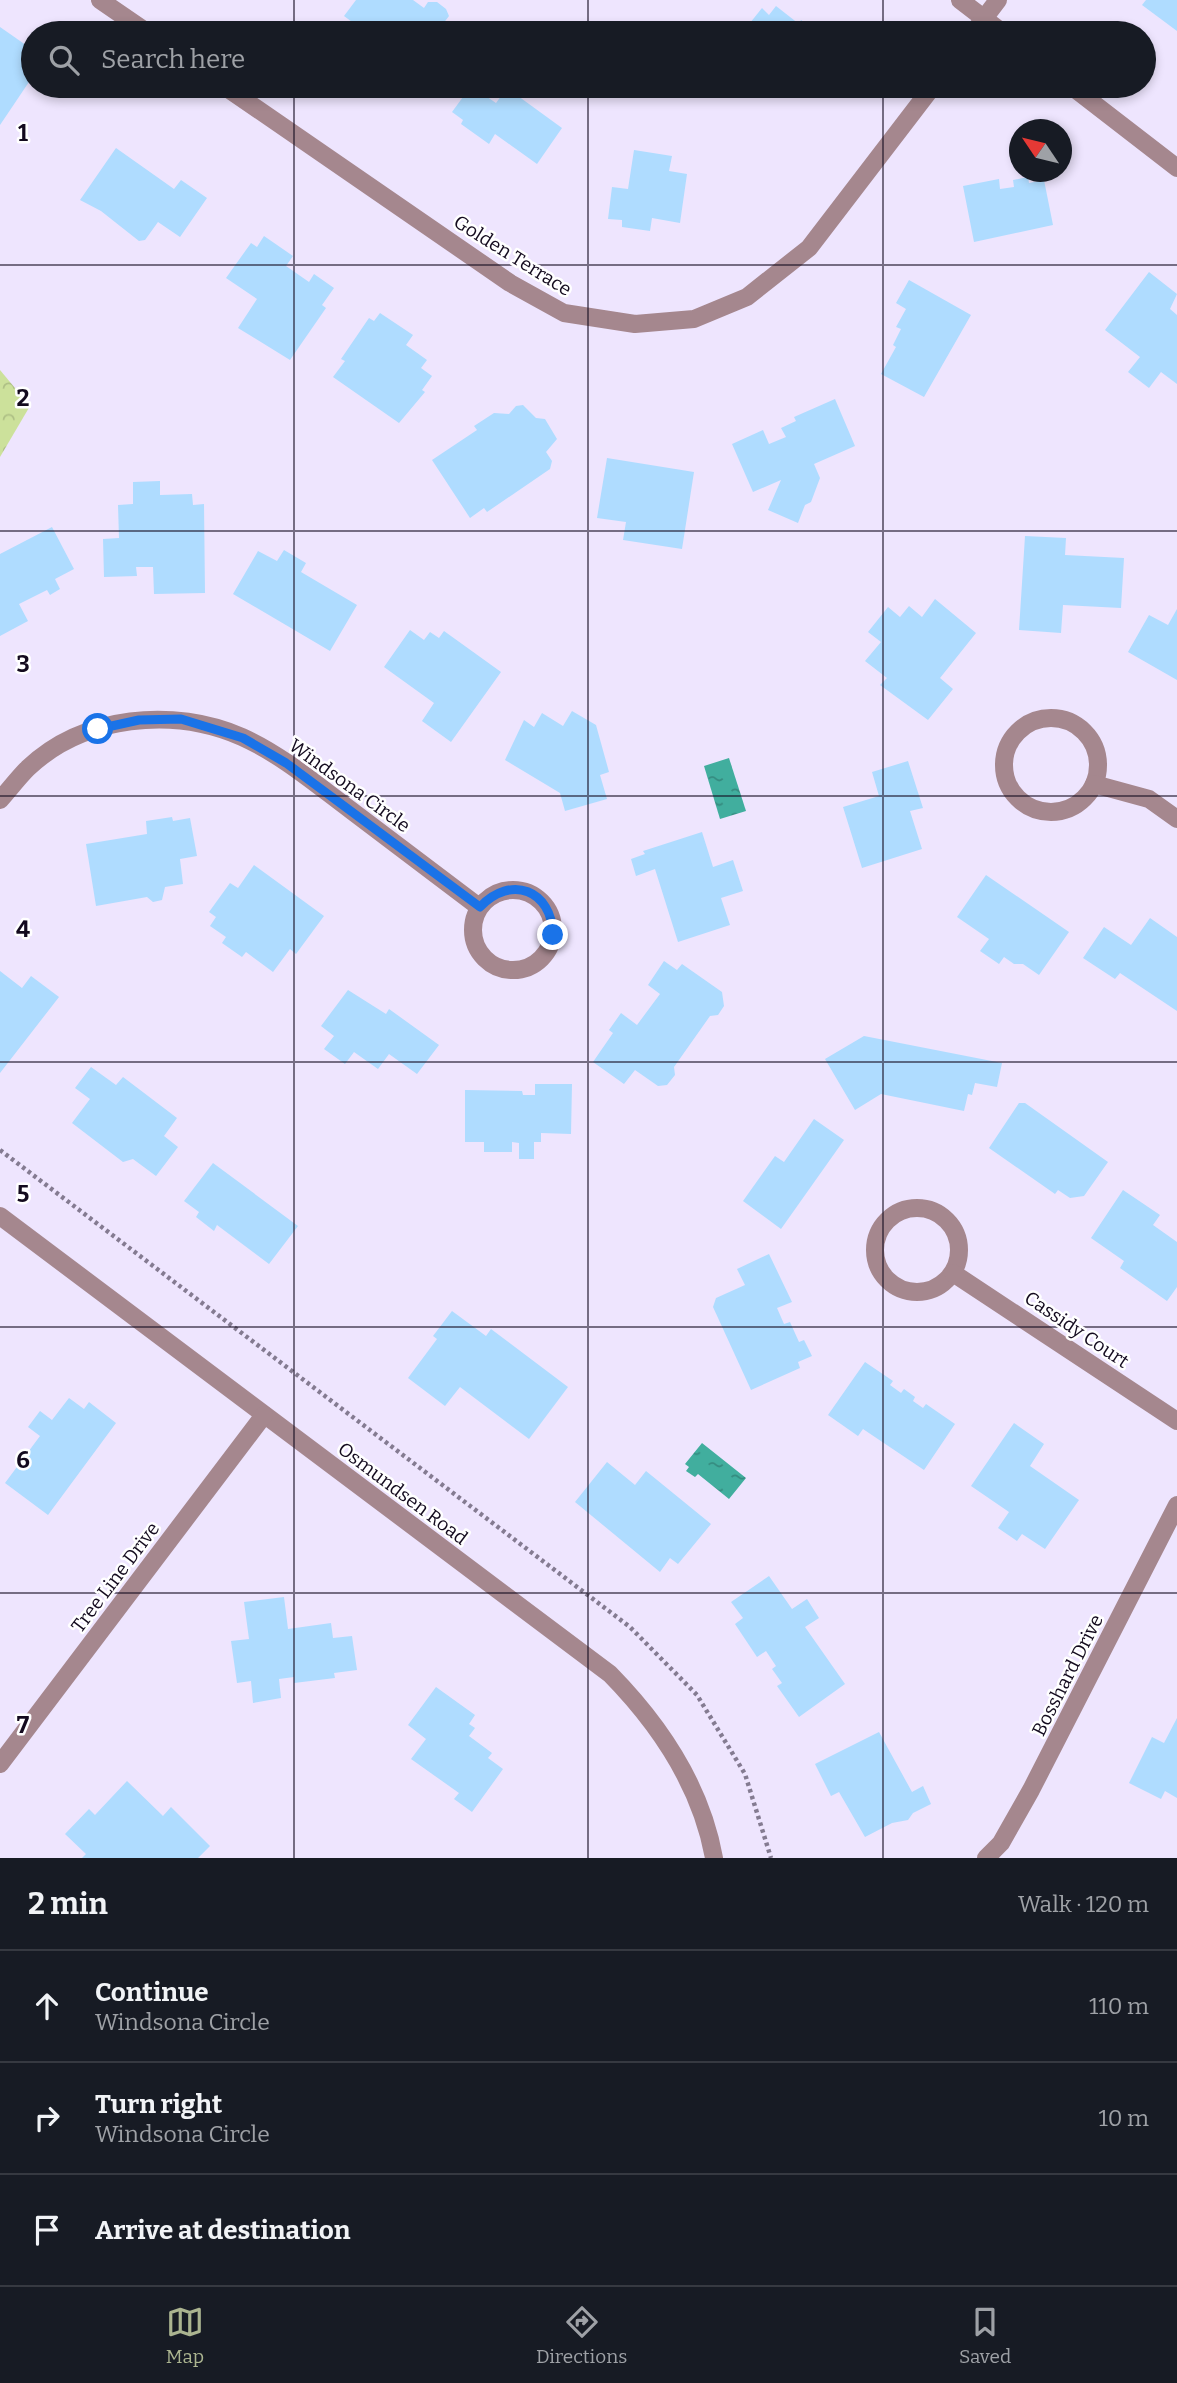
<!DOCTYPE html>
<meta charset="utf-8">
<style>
:root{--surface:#171b24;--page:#242831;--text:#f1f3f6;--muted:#9ea1a6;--line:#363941;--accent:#abb490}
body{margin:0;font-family:Bitter,serif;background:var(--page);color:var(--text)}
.compass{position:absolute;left:1009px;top:119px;width:63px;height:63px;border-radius:50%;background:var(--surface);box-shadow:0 4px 10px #0003;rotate:305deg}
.stop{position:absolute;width:21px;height:21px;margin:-16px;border:5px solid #1a73e8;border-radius:50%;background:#fff}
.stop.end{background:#1a73e8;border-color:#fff;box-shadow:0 2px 7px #0008}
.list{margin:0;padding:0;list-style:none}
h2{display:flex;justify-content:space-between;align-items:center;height:91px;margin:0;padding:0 28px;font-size:30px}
h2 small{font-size:23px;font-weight:400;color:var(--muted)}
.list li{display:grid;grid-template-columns:46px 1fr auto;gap:21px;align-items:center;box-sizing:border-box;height:112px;padding:0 28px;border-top:2px solid var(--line)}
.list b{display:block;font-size:26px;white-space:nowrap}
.list p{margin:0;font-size:23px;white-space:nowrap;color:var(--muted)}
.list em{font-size:23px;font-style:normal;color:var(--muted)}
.icon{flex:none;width:38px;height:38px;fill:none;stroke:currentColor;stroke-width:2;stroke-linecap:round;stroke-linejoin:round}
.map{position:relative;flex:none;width:1177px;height:1858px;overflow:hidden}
.search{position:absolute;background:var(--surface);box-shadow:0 4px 10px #0003;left:21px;right:21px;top:21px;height:77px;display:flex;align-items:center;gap:18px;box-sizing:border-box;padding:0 24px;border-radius:38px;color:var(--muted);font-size:26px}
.sheet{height:427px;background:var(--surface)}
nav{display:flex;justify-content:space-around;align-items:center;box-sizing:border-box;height:98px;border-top:2px solid var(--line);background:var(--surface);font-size:19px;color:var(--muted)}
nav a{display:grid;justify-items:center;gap:4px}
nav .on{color:var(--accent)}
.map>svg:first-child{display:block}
</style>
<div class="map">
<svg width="1177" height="1858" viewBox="0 0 1177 1858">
<defs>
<pattern id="forest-crowns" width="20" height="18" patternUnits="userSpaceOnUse" patternTransform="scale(1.75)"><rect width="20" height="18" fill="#cce19b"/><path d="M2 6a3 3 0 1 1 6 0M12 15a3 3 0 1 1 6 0" fill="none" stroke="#aec085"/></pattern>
<pattern id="water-ripples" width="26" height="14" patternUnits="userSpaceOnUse" patternTransform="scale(1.75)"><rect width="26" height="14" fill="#41ae9e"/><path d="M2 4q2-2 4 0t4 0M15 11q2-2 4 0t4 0" fill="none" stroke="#358c80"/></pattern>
</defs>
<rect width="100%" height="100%" fill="#eee5fe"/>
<!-- forest -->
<polygon fill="url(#forest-crowns)" points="0,370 30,406 0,457"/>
<!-- water -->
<g fill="url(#water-ripples)">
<polygon points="729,758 746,811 720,819 704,766"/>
<polygon points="702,1443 746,1478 729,1499 698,1474 695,1477 686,1471 689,1467 685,1464"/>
</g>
<!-- building -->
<g fill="#afdcff">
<polygon points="356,0 413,0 424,8 428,2 437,2 446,9 449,16 436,33 367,33 344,16"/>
<polygon points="1146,0 1177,0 1177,31 1142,5"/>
<polygon points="776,6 799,24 801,20 816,31 824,22 830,27 832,24 844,33 742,33 762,8 769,15"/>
<polygon points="0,27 33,50 33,76 0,125"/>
<polygon points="471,86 496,103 507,88 562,128 537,164 495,134 489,144 461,124 463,120 452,112"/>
<polygon points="116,148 174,189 181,180 207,198 180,237 158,222 145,240 139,241 101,211 80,200"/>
<polygon points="634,150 672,156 669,171 687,174 680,223 652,218 650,231 622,227 622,220 608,219 612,187 628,189"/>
<polygon points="1028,177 1029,183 1044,180 1053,225 974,242 963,186 999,179 1000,189 1014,187 1013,180"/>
<polygon points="264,236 293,256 286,266 309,282 314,274 334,288 322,305 326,308 290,360 238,328 257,299 226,278 251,243 257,247"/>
<polygon points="1149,272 1177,294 1170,309 1177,315 1177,384 1161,372 1149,388 1128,372 1140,357 1105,330"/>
<polygon points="909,280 971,315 924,397 881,374 896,347 893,345 901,329 896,327 906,309 896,303"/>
<polygon points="380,313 413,335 406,345 427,360 421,368 432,376 422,390 425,392 399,423 333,377 345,361 341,359 369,318 374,321"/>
<polygon points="835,399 855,446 814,464 820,478 811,502 805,505 798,523 768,510 781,480 753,492 732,444 763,430 769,444 786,437 781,428 796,421 794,417"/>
<polygon points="523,405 536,418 545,419 557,439 546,452 552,461 550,469 487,512 484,508 470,518 432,460 477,430 474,426 494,413 509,414 516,406"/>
<polygon points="607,458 694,472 682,549 623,540 626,522 597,518"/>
<polygon points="160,481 160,495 192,494 193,505 204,504 205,593 154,594 153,567 136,567 137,576 104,577 103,539 119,538 118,505 133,504 133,482"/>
<polygon points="52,527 74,569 55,579 60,589 50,595 47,590 19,604 28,621 0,636 0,554"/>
<polygon points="1025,536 1066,538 1065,555 1124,558 1121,608 1063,605 1061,633 1019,630"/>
<polygon points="284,550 306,563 301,572 357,605 330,651 233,594 258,551 277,561"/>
<polygon points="935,599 976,633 940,678 953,689 928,720 880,685 887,678 865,661 881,642 868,632 888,607 900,617 909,606 922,617"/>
<polygon points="1177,609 1177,680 1128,652 1149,615 1168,625"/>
<polygon points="410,630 424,640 430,632 439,638 444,631 501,672 451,742 422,721 434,703 384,667"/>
<polygon points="572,711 596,725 609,772 600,775 607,799 565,811 560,793 505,760 524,720 534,727 542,713 563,726"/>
<polygon points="908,761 923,808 910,811 922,849 862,868 843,807 879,796 872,772"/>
<polygon points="172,817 173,821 190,818 197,856 180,859 183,884 165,887 162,900 153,902 147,897 96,906 86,844 147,834 146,821"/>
<polygon points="702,832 713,867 733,860 743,891 721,898 730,925 678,942 655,869 636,876 631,859 645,854 643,851"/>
<polygon points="254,865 324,916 296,954 290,949 273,972 246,952 242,957 222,943 226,937 210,926 216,917 209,912 230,883 238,888"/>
<polygon points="986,875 1069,932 1039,975 1023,964 1014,964 1004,957 999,964 980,951 989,939 957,917"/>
<polygon points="1150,918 1177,937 1177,1011 1120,973 1115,979 1083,958 1104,927 1131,945"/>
<polygon points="664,961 677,970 682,964 722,992 724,1006 718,1015 710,1016 674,1067 675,1075 667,1085 658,1086 635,1070 624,1084 593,1062 613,1033 609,1030 621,1013 637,1025 660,994 648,985"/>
<polygon points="0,971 22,988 31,976 59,997 0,1073"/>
<polygon points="348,990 386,1014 389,1009 439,1045 417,1074 389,1054 378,1069 354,1052 345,1064 324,1049 334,1036 321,1026"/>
<polygon points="864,1036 1002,1063 997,1087 975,1083 972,1095 968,1094 964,1111 881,1094 855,1110 825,1059"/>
<polygon points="91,1067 116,1085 123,1077 177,1118 164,1136 178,1147 156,1176 133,1159 123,1162 72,1123 90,1099 75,1088"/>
<polygon points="535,1084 572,1084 571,1134 541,1133 541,1142 534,1142 534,1159 519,1159 519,1143 512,1142 512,1152 484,1152 484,1142 465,1142 465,1090 522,1091 523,1095 535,1095"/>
<polygon points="1019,1103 1025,1103 1108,1162 1084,1196 1070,1198 1058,1190 1055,1194 989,1148"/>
<polygon points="814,1119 844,1140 781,1229 743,1201 775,1156 784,1162"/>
<polygon points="213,1163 298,1226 269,1264 217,1225 214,1231 196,1217 199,1212 184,1201"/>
<polygon points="1123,1190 1160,1215 1153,1225 1177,1242 1177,1287 1167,1301 1120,1268 1124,1261 1091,1238"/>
<polygon points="769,1254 792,1302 777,1308 784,1324 790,1322 799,1342 804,1340 812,1356 798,1362 800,1368 751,1390 713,1307 716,1298 745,1285 737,1269"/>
<polygon points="452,1311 486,1336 491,1329 568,1387 529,1439 460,1387 445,1406 408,1378 437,1339 433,1336"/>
<polygon points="865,1362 893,1381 890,1385 901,1393 904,1389 915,1397 913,1401 923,1408 926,1404 955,1424 924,1470 863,1429 858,1436 828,1415"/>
<polygon points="69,1398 84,1409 89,1402 116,1423 48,1515 5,1483 40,1436 28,1427 40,1411 52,1420"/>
<polygon points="1014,1423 1044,1444 1030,1466 1079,1500 1045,1549 1022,1534 1017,1541 998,1528 1009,1512 971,1486"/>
<polygon points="607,1462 635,1485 646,1471 711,1524 678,1564 670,1558 660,1572 575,1502"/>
<polygon points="769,1576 792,1609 807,1599 819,1618 805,1627 845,1684 799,1717 777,1686 782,1683 772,1669 776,1666 766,1651 757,1657 735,1624 743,1618 731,1602"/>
<polygon points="284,1597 288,1629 331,1623 333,1638 352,1636 357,1670 334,1673 335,1678 294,1683 294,1677 279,1679 281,1698 253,1703 251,1681 237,1683 231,1641 249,1639 244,1602"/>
<polygon points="436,1687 475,1715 469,1724 475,1728 469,1736 492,1753 488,1758 503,1769 472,1812 454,1799 459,1793 411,1759 426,1739 408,1725"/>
<polygon points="1177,1718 1177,1798 1165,1791 1161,1799 1129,1783 1152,1737 1164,1743"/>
<polygon points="879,1732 912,1792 923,1786 931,1804 913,1813 908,1820 892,1823 865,1837 839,1792 831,1796 815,1764"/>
<polygon points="127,1781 163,1816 171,1807 210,1846 198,1858 82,1858 86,1854 65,1834 89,1809 95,1815"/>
</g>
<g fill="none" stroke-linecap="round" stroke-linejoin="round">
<!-- path -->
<polyline stroke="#847b91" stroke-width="4.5" stroke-dasharray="3.5 3.5" stroke-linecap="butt" points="0,1150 630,1627 697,1695 745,1774 771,1858"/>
<!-- minor -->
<g stroke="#a5878e" stroke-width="18">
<polyline points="100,0 148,33"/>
<polyline points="960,0 1003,33"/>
<polyline points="973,33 998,0"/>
<polyline points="224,86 510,283 564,313 635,324 694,319 747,297 809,248 933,86"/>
<polyline points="1071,86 1177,168"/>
<circle cx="1051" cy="765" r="47"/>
<polyline points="1094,784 1149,799 1177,819"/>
<path d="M0,800C9,790 18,778 28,768C84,715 174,707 242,737C282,755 317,785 352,811C394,843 437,875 479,907"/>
<circle cx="513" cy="930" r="40"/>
<circle cx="917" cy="1250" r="42"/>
<path d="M0,1216L610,1674C661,1726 701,1786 714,1858"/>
<polyline points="953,1273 1177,1421"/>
<polyline points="0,1764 264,1415"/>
<polyline points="986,1858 1001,1843 1031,1790 1177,1505"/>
</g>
</g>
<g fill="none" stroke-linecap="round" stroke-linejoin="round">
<!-- route -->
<path stroke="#1a73e8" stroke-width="9" d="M98,729L139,720L181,719L243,738L286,763L480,907C511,874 552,890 553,935"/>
</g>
<!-- grid -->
<path fill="none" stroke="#130a1e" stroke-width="2" stroke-opacity="0.55" d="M294,0V33M588,0V33M883,0V33M294,86V1858M588,86V1858M883,86V1858M0,265H1177M0,531H1177M0,796H1177M0,1062H1177M0,1327H1177M0,1593H1177"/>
<g text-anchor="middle" stroke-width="5" stroke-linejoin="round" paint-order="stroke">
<!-- street labels -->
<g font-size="19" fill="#130a1e" stroke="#fff">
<text transform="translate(513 255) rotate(32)" y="7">Golden Terrace</text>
<text transform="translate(350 785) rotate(36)" y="7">Windsona Circle</text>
<text transform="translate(1077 1329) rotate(34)" y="7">Cassidy Court</text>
<text transform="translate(403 1493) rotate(37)" y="7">Osmundsen Road</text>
<text transform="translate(115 1577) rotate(-53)" y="7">Tree Line Drive</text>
<text transform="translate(1067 1675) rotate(-63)" y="7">Bosshard Drive</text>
</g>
</g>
<g font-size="23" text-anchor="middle" font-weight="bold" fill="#130a1e" stroke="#fff" stroke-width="5" stroke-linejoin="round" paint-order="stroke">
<text x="23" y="141">1</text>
<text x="23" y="406">2</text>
<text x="23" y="672">3</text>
<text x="23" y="937">4</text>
<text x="23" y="1202">5</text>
<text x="23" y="1468">6</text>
<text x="23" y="1733">7</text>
</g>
</svg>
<svg class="compass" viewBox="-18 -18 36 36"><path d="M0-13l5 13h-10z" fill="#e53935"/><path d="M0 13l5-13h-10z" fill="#9ea1a6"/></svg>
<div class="stop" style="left:98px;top:729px"></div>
<div class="stop end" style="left:553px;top:935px"></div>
<div class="search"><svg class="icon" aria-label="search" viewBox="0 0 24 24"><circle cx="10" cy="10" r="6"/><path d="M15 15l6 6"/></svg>Search here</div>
</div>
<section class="sheet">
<h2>2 min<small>Walk · 120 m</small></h2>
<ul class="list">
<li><svg class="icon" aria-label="ahead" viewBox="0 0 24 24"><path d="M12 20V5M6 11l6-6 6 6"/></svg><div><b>Continue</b><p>Windsona Circle</p></div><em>110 m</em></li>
<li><svg class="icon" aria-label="right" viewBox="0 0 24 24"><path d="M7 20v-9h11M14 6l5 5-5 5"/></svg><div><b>Turn right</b><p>Windsona Circle</p></div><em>10 m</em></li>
<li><svg class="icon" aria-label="arrive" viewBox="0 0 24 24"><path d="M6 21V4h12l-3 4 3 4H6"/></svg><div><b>Arrive at destination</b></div></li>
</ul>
</section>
<nav>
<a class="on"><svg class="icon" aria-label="map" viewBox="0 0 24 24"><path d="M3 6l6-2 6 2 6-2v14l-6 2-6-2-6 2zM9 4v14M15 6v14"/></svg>Map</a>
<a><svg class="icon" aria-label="directions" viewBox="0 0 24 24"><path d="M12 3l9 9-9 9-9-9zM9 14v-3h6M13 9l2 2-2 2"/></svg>Directions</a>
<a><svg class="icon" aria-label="saved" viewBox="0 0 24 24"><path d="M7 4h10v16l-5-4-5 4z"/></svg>Saved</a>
</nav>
